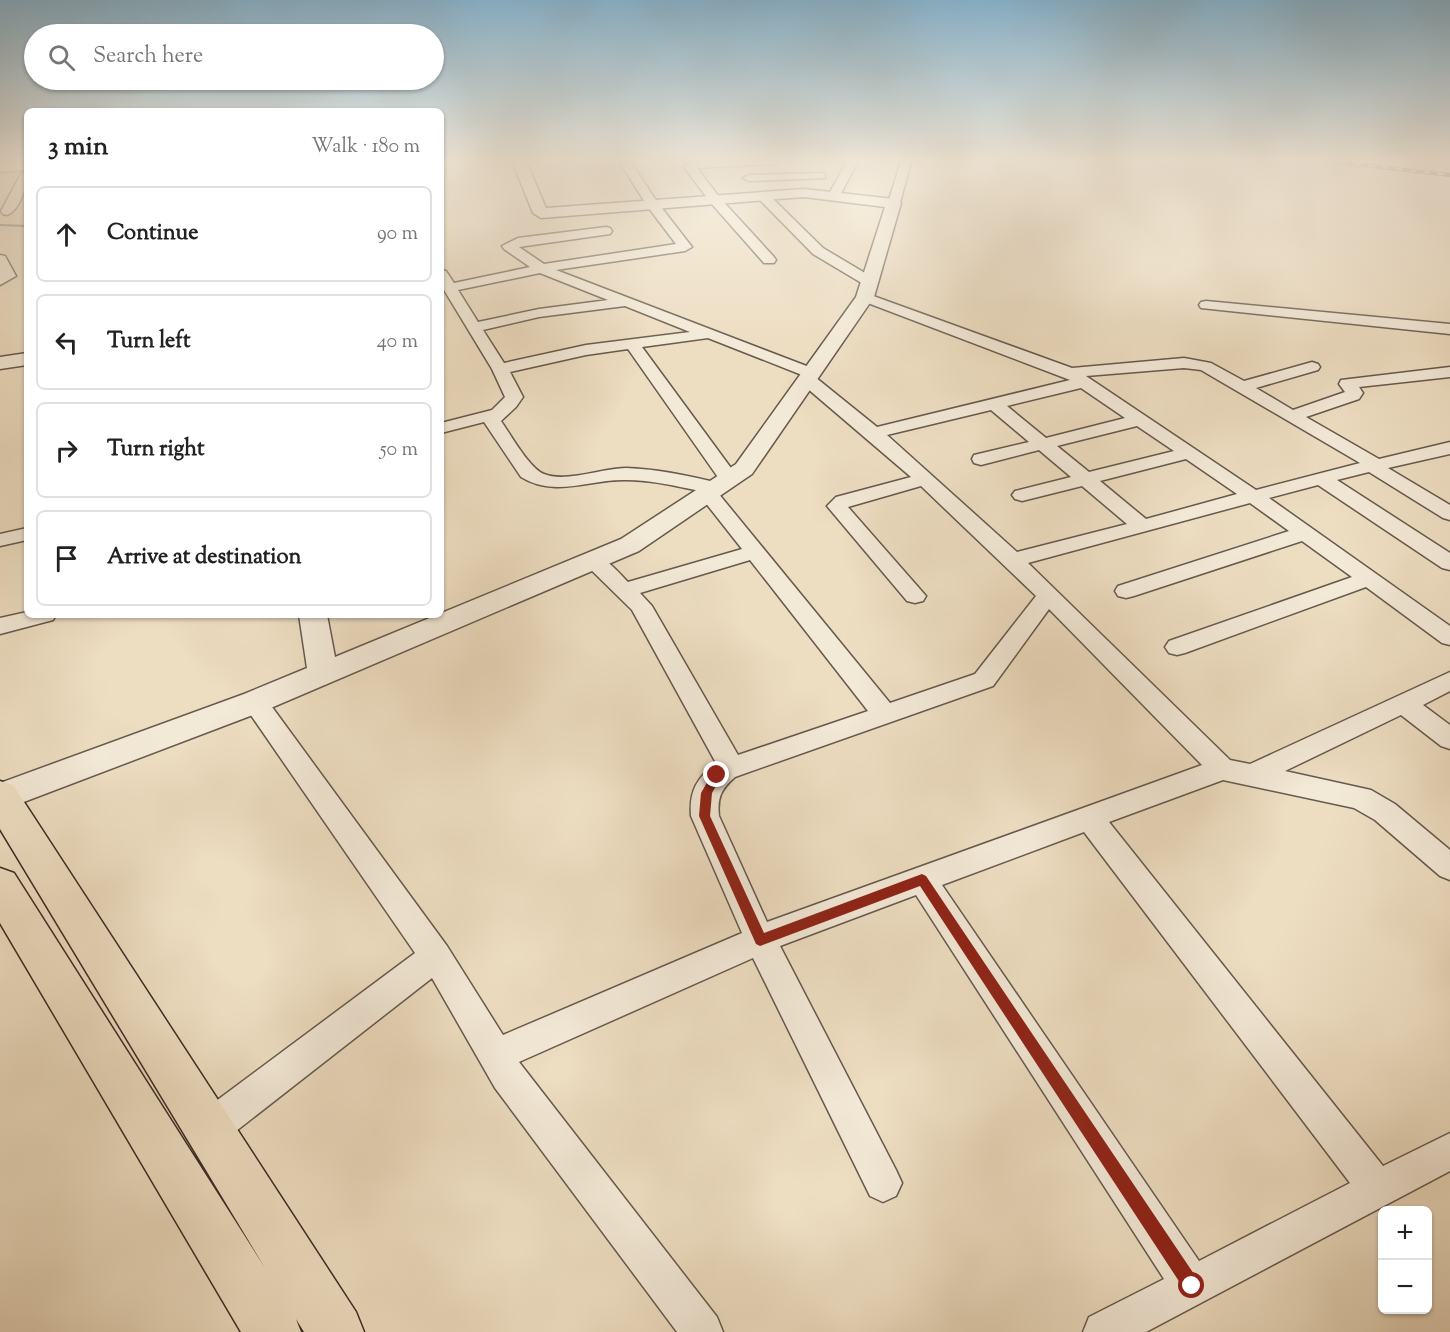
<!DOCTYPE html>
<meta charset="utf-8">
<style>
:root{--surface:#fff;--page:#f6f6f6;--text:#222;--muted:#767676;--line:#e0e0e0}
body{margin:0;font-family:"Sorts Mill Goudy",serif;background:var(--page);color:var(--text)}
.controls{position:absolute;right:18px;bottom:18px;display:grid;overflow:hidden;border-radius:9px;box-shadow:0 2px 4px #0004}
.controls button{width:54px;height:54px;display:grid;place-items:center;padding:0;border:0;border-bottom:2px solid var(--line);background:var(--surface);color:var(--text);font:30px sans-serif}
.stop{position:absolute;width:18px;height:18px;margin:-14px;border:4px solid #8f2418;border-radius:50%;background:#fff}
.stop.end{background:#8f2418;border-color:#fff;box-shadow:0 2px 6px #0008}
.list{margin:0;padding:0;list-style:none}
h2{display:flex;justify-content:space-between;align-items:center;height:78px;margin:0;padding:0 24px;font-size:26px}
h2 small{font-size:20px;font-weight:400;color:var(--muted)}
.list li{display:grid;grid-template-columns:39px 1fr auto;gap:18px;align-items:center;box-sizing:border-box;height:96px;margin:0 12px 12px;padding:0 12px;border:2px solid var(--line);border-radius:9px}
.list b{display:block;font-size:22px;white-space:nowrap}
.list em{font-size:20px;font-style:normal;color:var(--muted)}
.icon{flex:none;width:33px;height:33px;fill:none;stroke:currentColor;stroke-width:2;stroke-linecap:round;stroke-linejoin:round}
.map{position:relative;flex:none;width:1450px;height:1332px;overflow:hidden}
.search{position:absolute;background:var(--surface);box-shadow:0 2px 4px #0004;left:24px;top:24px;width:420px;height:66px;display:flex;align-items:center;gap:15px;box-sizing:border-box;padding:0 21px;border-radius:33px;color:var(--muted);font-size:22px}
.panel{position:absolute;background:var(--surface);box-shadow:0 2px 4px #0004;left:24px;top:108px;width:420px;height:510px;border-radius:9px}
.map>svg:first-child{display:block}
</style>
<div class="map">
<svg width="1450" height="1332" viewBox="0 0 1450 1332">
<rect width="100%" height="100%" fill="#edddc1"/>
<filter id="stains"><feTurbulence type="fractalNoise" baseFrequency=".00333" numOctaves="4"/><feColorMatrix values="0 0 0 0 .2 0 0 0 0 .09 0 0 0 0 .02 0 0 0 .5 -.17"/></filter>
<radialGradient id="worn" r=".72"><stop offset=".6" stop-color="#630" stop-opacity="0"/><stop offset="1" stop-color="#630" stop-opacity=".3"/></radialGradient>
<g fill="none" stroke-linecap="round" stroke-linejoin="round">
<!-- stream -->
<g fill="#73827b" fill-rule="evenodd">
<polygon points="444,161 449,161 441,166 441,163"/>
<polygon points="504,161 521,161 519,162"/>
<polygon points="0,224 27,225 27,227 0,226"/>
</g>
<!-- minor casing -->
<g stroke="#66594d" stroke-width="3">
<g id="minor">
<path d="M619,161H630L657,202L692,247L685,251L556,270L817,370L819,373L815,377L877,427L1070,380L860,300L858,297L860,294L865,293L1072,368L1184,358L1211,363L1244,381L1312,362L1318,364L1320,367L1318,370L1256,388L1293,410L1345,392L1339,384L1341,380L1450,367V377L1359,387L1363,393L1359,399L1306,417L1379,459L1450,442V454L1388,468L1450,505V520L1443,518L1369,472L1337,480L1450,553V570L1442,568L1318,485L1269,498L1450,626V645L1442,643L1366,587L1185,653L1177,655L1169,653L1165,647L1169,641L1352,577L1302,541L1134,596L1126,598L1118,596L1115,591L1118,586L1289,531L1250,503L1028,563L1230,760L1250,764L1450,672V691L1423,705L1450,725V749L1441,746L1401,715L1285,771L1371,790L1395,804L1450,850V880L1440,876L1375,820L1354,808L1223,780L1109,822L1383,1166L1450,1133V1171L1146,1332H1083L1089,1317L1164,1279L916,895L780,946L896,1170L902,1183L896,1196L883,1202L870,1196L753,958L519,1062L717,1317L723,1332H677L495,1088L432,978L222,1142L209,1147L196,1142L191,1129L196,1116L415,953L246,708L243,702L246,696L255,693L264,696L447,946L503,1035L742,933L691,816C689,791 697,778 716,763L632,610L582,561L585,556C603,552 616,570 628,582L742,549L701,497L700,491C675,486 651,480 626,480C590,479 555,498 521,477L484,422L441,433V423L492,410L505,397L492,369L441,285V270L446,271L454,283L530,267L504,249L502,246L518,238L606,227L610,228L612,231L610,234L519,247L544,264L676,244L648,207ZM540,273L608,300L539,309L478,322L458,290ZM625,306L690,332L586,345L504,363L483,330L539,317ZM708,338L802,375L799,379L801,383L911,477L836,497L827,506L907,601L915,603L923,601L926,596L848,507L921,486L1036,596L975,674L890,703L718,493L725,488L722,484C691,476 658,469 626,468C603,468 565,483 544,474C529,468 511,435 501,421L516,407L523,397L510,372L586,355L628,349L722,483H736L739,479L642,347ZM1184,368L1201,370L1360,463L1256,490L1086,376ZM1081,388L1125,418L1046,438L1007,406ZM991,410L1029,442L974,455L972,459L974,463L981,465L1039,450L1071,477L1015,491L1012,495L1015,499L1022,501L1082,486L1127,524L1017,552L887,435ZM1137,426L1174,451L1089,472L1057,446ZM1186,459L1237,494L1146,519L1100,481ZM750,560L868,711L738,755L652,606L640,593ZM1049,609L1202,765L767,922L719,816C717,798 721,789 735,777L993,686ZM1084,832L1350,1183L1199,1261L942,885Z"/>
<polygon points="694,161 781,161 776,164 697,168 719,197 774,257 776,260 774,263 764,263 711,203 684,167"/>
<polygon points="847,161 858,161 838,199 830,199 828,196"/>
<polygon points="901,161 911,161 900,203 894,207 888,203"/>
<path d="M27,171C27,184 21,210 7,215L3,214L1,211L21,174Z"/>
<polygon points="821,173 825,174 825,178 749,181 743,178 749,175"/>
<polygon points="763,192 767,193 823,248 875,279 877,282 875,285 865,285 813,254 759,199 759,193"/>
<polygon points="0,255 5,256 16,276 0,285"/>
<polygon points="1206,301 1450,324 1450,334 1201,308 1199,305 1201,302"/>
<polygon points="27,528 27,540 0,546 0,534"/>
<polygon points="27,612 27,615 56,615 53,620 0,634 0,618"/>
</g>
</g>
<!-- tertiary casing -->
<g stroke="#66594d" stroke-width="3">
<g id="tertiary">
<polygon points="512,161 526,161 546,208 804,189 894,199 901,203 874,297 752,474 639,551 266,710 0,811 0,783 244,694 307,668 299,615 327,615 335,657 621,539 736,464 856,297 885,207 804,197 541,218 533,213"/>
<polygon points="27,162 27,170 0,172 0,164"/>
<polygon points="27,353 27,365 0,369 0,357"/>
</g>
</g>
<!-- primary casing -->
<g stroke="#392d26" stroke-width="3">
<polygon id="primary" points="0,781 13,785 356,1312 364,1332 304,1332 296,1319 301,1332 241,1332 0,923 0,868 14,873 265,1268 0,829"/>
</g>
<!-- minor -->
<use href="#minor" fill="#f3e9d7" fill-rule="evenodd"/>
<!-- tertiary -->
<use href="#tertiary" fill="#f3e9d7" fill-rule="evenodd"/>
<!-- primary -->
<use href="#primary" fill="#edddc1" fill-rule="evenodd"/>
<!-- rail casing -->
<g stroke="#392d26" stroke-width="4">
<polyline id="rail" points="1326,161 1450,175"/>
</g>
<!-- rail -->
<use href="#rail" stroke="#f3e9d7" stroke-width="2" stroke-dasharray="7" stroke-linecap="butt"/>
</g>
<!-- sky -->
<linearGradient id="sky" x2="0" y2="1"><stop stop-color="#88b7d3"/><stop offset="0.46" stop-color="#f7f0e3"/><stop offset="1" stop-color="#f7f0e3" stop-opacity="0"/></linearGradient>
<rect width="1450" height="348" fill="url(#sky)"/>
<!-- route -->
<polygon fill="#8f2418" points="717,771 722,775 712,793 710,816 764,933 922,874 926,876 1198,1280 1200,1286 1198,1292 1192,1294 1186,1292 920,886 760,946 756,944 699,816 701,793 713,772"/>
<rect width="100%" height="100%" filter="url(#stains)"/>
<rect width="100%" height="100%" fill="url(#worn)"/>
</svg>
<div class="controls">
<button>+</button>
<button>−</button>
</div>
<div class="stop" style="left:1192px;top:1286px"></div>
<div class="stop end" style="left:717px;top:775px"></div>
<div class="search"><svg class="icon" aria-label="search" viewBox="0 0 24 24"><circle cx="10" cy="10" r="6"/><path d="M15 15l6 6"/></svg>Search here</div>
<section class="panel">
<h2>3 min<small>Walk · 180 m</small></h2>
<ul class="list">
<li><svg class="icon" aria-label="ahead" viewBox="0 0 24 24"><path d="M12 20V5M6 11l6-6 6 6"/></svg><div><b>Continue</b></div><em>90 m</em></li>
<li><svg class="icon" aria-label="left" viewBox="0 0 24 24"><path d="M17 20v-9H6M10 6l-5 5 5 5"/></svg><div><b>Turn left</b></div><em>40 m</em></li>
<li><svg class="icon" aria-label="right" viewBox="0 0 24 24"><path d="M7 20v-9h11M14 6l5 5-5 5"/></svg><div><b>Turn right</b></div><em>50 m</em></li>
<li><svg class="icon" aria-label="arrive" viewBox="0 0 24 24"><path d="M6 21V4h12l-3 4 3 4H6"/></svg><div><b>Arrive at destination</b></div></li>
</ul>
</section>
</div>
